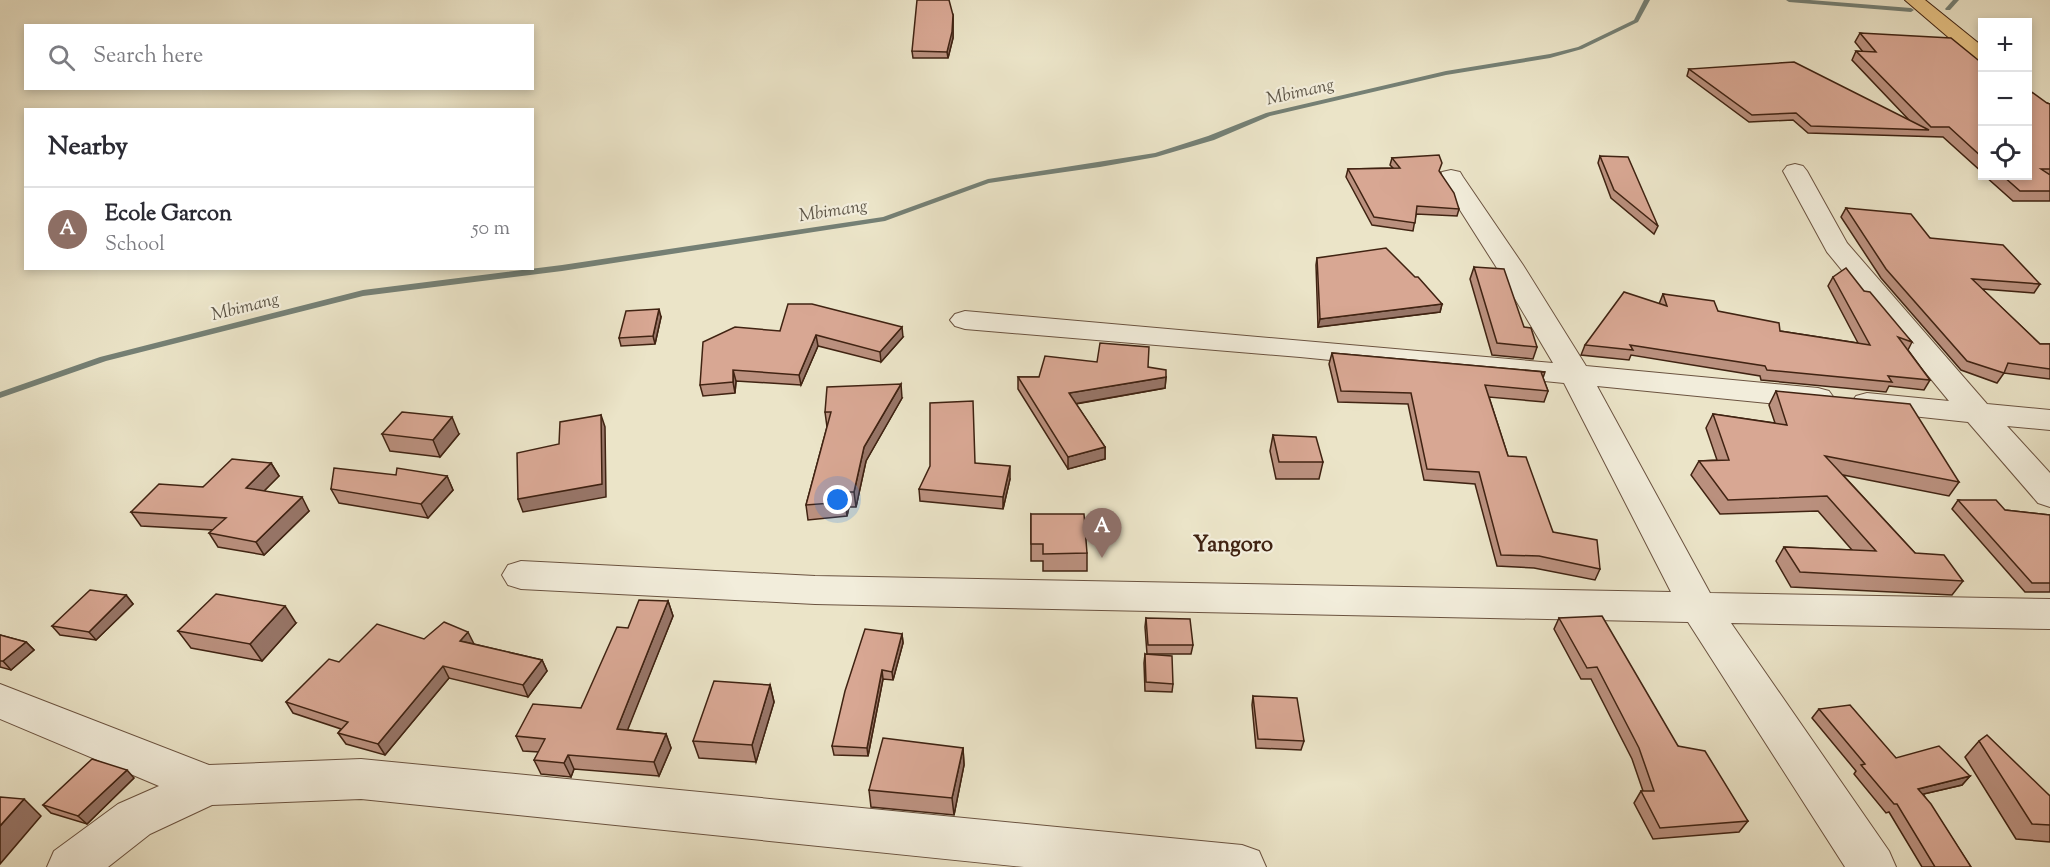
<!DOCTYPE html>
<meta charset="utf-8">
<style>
:root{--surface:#fff;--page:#f7f7f7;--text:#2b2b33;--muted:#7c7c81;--line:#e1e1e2;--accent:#ea580c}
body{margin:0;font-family:"Sorts Mill Goudy",serif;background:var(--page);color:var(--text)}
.controls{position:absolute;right:18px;top:18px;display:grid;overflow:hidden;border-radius:0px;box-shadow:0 3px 9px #0003}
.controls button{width:54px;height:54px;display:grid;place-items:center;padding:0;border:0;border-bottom:2px solid var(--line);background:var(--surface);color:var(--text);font:30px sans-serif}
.you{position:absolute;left:838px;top:500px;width:21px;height:21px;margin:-15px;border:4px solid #fff;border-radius:50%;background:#1a73e8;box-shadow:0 0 0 9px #1a73e833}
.badge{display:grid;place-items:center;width:39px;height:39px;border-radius:50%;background:var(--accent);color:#fff;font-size:20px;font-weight:700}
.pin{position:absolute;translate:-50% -50px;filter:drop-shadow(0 2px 3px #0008)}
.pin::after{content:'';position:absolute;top:32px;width:21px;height:18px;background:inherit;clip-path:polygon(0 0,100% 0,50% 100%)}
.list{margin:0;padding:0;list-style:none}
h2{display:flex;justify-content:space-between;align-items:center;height:78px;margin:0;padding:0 24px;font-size:26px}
h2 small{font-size:20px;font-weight:400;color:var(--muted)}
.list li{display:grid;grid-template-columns:39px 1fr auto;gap:18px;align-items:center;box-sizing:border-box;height:84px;padding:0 24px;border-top:2px solid var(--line)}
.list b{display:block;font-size:22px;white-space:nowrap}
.list p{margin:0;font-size:20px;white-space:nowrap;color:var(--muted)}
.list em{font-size:20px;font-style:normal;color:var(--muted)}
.icon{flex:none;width:33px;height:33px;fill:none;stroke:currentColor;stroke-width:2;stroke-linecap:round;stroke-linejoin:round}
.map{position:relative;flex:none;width:2050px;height:867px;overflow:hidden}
.search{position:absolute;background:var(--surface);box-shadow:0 3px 9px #0003;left:24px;top:24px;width:510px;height:66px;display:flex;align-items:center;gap:15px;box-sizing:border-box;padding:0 21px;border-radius:0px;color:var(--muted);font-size:22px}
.panel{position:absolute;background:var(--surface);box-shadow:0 3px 9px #0003;left:24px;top:108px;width:510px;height:162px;border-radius:0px}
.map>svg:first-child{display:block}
</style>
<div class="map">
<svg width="2050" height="867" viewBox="0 0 2050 867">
<rect width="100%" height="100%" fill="#ebe4c8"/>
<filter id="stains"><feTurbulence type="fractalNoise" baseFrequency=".00333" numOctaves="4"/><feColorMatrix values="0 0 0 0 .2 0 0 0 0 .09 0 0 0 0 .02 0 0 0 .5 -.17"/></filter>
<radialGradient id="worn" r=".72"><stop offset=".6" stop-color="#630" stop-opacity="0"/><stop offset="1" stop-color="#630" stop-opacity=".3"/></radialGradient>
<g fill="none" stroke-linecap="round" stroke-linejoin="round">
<!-- stream -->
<g fill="#758075" fill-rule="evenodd">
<polygon points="1644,0 1650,0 1638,22 1582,49 1550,58 1446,75 1270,116 1214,140 1156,157 1100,167 989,183 885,221 562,271 363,296 106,361 0,398 0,392 100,357 363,290 562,265 883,217 988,179 1155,153 1208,136 1266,113 1446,71 1550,54 1578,47 1634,20"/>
<polygon points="1786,0 1810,0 1911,8 1914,10 1911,12 1789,2"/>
<polygon points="1953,0 1959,0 1950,10 1946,10 1945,9"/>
</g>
<!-- minor casing -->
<g stroke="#6b5340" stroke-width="2">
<g id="minor">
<polygon points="1795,164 1803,166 1807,171 1847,243 1987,404 2050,410 2050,430 2007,426 2050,473 2050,507 2038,503 1968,422 1856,410 1851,403 1856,396 1867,393 1949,401 1827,252 1783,171 1787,166"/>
<polygon points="1451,170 1460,172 1463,177 1523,265 1586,366 1818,388 1829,391 1834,398 1829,405 1818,408 1597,386 1710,593 2050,599 2050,629 1731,623 1889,851 1896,867 1845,867 1688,622 815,604 521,589 508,585 502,575 508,565 521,561 815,576 1671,592 1564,383 1300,357 965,329 955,326 950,320 955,314 965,311 1553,363 1495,265 1439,177 1442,172"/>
<polygon points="0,684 209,765 361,759 1242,845 1259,851 1266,867 1024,867 361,799 212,805 150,834 108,867 47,867 54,851 118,804 159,786 0,719"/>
</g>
</g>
<!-- major casing -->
<g stroke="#402312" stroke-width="2">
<polygon id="major" points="1905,0 1925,0 1982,46 1982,62 1975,60"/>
</g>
<!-- minor -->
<use href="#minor" fill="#f2eddb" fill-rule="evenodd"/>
<!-- major -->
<use href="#major" fill="#e6c284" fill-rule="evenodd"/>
</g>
<!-- wall -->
<g fill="#ba907e" stroke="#402312" stroke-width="1.5">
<polygon points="953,15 953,38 948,58 913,58 912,51"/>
<polygon points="1860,33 1983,64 1983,173 1943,137 1808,133 1793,120 1749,122 1687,76 1689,69 1909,120 1852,60 1856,51 1863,52 1855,42"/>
<polygon points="2047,103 2050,104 2050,201 2013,201 1985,176 2028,176"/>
<polygon points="1600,156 1658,226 1654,234 1611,198 1598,163"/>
<polygon points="1392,158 1440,172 1459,209 1457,216 1416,214 1413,231 1372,225 1346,177 1348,169 1393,168 1390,165"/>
<polygon points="1846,208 1930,238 2040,284 2034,293 1982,289 2040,344 2050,344 2050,379 2004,373 1997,383 1961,370 1881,278 1841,217"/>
<polygon points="1317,258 1442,304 1440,312 1318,327 1316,265"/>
<polygon points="1474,267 1524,327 1537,347 1533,359 1492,355 1470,279"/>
<polygon points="1833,277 1864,291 1912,342 1908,350 1930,380 1924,390 1889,386 1886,392 1761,380 1760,376 1631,355 1629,360 1581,355 1585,345 1659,304 1663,294 1780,331 1858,343 1828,286"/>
<polygon points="661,317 655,344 621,346 619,338"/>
<polygon points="780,331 903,337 881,362 818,346 801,385 736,381 735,393 703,396 700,385"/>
<polygon points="1332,353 1545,372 1543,378 1548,391 1544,402 1489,397 1508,456 1553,532 1600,569 1595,580 1534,568 1497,566 1475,484 1424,480 1408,404 1338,402 1329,364"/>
<polygon points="1148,367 1166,377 1165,388 1076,404 1105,447 1105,459 1068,469 1018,389 1018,377 1039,377"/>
<polygon points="1776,391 1959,482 1949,496 1843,475 1915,553 1963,581 1952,595 1791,587 1776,561 1784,547 1852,550 1818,511 1720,514 1691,475 1699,461 1717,460 1706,428 1713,414 1775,423 1769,405"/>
<polygon points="902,398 866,461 856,507 849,507 847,516 808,520 806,505 827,427 825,412"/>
<polygon points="382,434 459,434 440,457 390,451"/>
<polygon points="1273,435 1323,462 1319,479 1276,479 1270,451"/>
<polygon points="271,463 279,476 264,491 309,511 264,555 218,547 209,533 213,530 141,526 131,512"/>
<polygon points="975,463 1010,479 1003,509 920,501 919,489"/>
<polygon points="396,475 447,476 453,490 428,518 339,503 331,489"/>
<polygon points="1958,500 2005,510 2050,515 2050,592 2025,592 1952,509"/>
<polygon points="1031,514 1087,553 1087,571 1043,571 1043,561 1031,561"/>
<polygon points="126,595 133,604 96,640 60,635 52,626"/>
<polygon points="668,601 673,616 627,730 666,734 671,748 659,776 574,769 571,777 541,774 534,760 539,752 523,751 516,736 581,708 628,628"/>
<polygon points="1146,618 1193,645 1191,654 1147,654 1145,627"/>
<polygon points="1559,618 1748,821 1739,832 1653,839 1634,803 1641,791 1643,791 1632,759 1591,679 1581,679 1554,629"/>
<polygon points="296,623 262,661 191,648 178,631"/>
<polygon points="902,634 903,643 893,680 883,679 868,756 834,755 832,746"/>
<polygon points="0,635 26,642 34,650 11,670 0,667"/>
<polygon points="424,639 474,644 542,660 547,671 528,697 449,678 385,755 346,744 338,733 341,729 293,713 286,702 339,662"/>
<polygon points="1145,654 1173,684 1172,692 1145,691 1144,663"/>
<polygon points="770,685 774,702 756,762 699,758 693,741"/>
<polygon points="1253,696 1304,741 1301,750 1256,748 1252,705"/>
<polygon points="1819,709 1896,758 1970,776 1962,785 1923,794 1971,867 1922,867 1889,812 1886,813 1854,774 1856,771 1812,718"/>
<polygon points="1979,741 2050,796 2050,842 2016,839 1965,757"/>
<polygon points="963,748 964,765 954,815 871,807 869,790"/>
<polygon points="134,778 87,824 51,813 43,805"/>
</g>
<!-- shaded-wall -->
<g fill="#977567" stroke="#402312" stroke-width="1.5">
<polygon points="953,15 953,38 948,58 947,52"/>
<polygon points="1442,304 1440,312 1318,327 1320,319"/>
<polygon points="659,309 661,317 655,344 653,336"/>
<polygon points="902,327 903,337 881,362 880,352"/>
<polygon points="816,335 818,346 801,385 799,375"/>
<polygon points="733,370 736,381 735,393 733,382"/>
<polygon points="1166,377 1165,388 1068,405 1069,393"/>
<polygon points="901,384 902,398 866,461 856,507 854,492 864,447"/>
<polygon points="601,415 605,427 606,497 523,512 518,499"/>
<polygon points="452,417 459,434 440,457 433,440"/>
<polygon points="1105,447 1105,459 1068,469 1068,457"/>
<polygon points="271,463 279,476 254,501 246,488"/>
<polygon points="1010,466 1010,479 1003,509 1003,497"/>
<polygon points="447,476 453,490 428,518 421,504"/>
<polygon points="848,492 849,507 847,516 845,502"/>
<polygon points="302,497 309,511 264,555 256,542"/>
<polygon points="126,595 133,604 96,640 89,632"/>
<polygon points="668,601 673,616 622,744 617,729"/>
<polygon points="285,606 296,623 262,661 250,644"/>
<polygon points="468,632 474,644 460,641"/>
<polygon points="902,634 903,643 893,680 892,672"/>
<polygon points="26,642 34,650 11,670 3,661"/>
<polygon points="542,660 547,671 528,697 523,685"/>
<polygon points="443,666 449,678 385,755 378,744"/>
<polygon points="882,670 883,679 868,756 867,748"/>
<polygon points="770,685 774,702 756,762 752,745"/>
<polygon points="666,734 671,748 659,776 654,762"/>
<polygon points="963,748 964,765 954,815 952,798"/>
<polygon points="568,755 574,769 571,777 564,763"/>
<polygon points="127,770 134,778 87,824 78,816"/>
<polygon points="1970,776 1962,785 1911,797 1918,789"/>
<polygon points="24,799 41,816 0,864 0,826"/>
</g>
<!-- building -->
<g fill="#d8a793" stroke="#402312" stroke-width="1.5">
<polygon points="917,0 949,0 953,15 952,32 947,52 912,51"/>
<polygon points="1860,33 1951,38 1983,64 1983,158 1949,127 1931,127 1856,51 1876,52"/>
<polygon points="1794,62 1929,130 1811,126 1796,113 1752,115 1689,69"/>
<polygon points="2028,90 2033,93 2047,103 2050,104 2050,169 2041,169 2050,175 2050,191 2020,191 2003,176 2028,176"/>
<polygon points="1439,155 1442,163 1439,171 1454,193 1459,209 1417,206 1415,223 1374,217 1348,169 1400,168 1392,158"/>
<polygon points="1600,156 1628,157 1658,226 1614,190"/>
<polygon points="1846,208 1911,214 1930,238 2003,245 2040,284 1972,279 2040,344 2050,344 2050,369 2008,363 2004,373 1967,361 1886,269"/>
<polygon points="1386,248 1415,277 1418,277 1442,304 1320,319 1317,258"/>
<polygon points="1474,267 1504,269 1524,327 1531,328 1537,347 1497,343"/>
<polygon points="1846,268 1864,291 1870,292 1912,342 1898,337 1930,380 1888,376 1892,382 1767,370 1765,366 1630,345 1633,350 1585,345 1624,292 1667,306 1663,294 1714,301 1718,311 1779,323 1780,331 1870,345 1833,277"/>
<polygon points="788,304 812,304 902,327 880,352 816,335 799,375 733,370 733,382 700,385 703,342 735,327 780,331"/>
<polygon points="659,309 653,336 619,338 626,311"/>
<polygon points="1100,343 1149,347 1148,367 1166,370 1166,377 1069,393 1105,447 1068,457 1018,377 1039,377 1045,356 1097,362"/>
<polygon points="1332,353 1545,372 1541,372 1548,391 1485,385 1508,456 1526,457 1553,532 1597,540 1600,569 1539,556 1501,555 1479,472 1427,469 1411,393 1341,391"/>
<polygon points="901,384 864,447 854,492 848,492 845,502 806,505 831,412 825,412 827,387"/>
<polygon points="1776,391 1910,404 1959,482 1825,456 1915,553 1944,555 1963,581 1800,572 1784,547 1876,551 1827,496 1728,500 1699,461 1729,460 1713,414 1787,425"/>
<polygon points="973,401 975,463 1010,466 1003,497 919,489 930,466 930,403"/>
<polygon points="402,412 452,417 433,440 382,434"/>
<polygon points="601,415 602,484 518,499 517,453 559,444 560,422"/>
<polygon points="1273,435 1316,437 1323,462 1279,462"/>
<polygon points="232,459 271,463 246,488 302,497 256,542 209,533 226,518 131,512 159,484 203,487"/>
<polygon points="334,468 396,475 397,468 447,476 421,504 331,489"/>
<polygon points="1958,500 1996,500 2005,510 2050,515 2050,583 2032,583"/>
<polygon points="1031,514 1084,514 1087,553 1043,554 1043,544 1031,544"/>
<polygon points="90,590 126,595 89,632 52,626"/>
<polygon points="216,594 285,606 250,644 178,631"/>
<polygon points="639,600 668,601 617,729 666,734 654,762 568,755 564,763 534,760 545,739 516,736 533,704 581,708 617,627 628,628"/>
<polygon points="1602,616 1678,746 1705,751 1748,821 1660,828 1641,791 1654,791 1639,748 1597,667 1587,668 1559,618"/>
<polygon points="1146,618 1190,619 1193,645 1148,645"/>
<polygon points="444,622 468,632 460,641 542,660 523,685 443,666 378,744 338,733 348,722 286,702 329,659 339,662 377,624 424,639"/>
<polygon points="865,629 902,634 892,672 882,670 867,748 832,746 845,691"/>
<polygon points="0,635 26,642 3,661 0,661"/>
<polygon points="1145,654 1172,656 1173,684 1146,682"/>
<polygon points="714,681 770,685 752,745 693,741"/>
<polygon points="1253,696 1297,698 1304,741 1258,739"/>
<polygon points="1850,705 1896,758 1939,746 1970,776 1918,789 1931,804 1971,867 1935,867 1897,804 1894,804 1861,765 1865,764 1819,709"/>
<polygon points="1987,735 2050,796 2050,825 2032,824 1979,741"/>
<polygon points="883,738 963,748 952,798 869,790"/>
<polygon points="92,759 127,770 78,816 43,805"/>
<polygon points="0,797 24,799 0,826"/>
</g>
<g text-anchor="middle" stroke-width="4.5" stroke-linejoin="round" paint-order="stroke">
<!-- far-water labels -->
<g font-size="18" font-style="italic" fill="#5a5244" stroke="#f2eddb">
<text transform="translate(1300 91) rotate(-13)" y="6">Mbimang</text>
<text transform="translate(833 210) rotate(-9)" y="6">Mbimang</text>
<text transform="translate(245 306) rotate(-14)" y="6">Mbimang</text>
</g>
<!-- neighbourhood labels -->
<g font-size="22" font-weight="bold" fill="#402312" stroke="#f2eddb">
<text x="1233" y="551">Yangoro</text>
</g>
</g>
<rect width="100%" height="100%" filter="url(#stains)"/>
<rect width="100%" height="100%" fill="url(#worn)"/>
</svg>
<div class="controls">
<button>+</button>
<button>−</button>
<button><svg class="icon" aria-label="locate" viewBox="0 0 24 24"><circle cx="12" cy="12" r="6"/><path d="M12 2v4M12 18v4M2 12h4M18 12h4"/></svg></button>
</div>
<div class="you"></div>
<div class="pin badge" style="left:1102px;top:558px;background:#8d6e63">A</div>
<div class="search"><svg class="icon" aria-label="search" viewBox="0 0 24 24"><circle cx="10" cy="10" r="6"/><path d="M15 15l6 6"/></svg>Search here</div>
<section class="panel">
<h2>Nearby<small></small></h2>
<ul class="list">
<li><span class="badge" style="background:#8d6e63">A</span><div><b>Ecole Garcon</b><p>School</p></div><em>50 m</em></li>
</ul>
</section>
</div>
